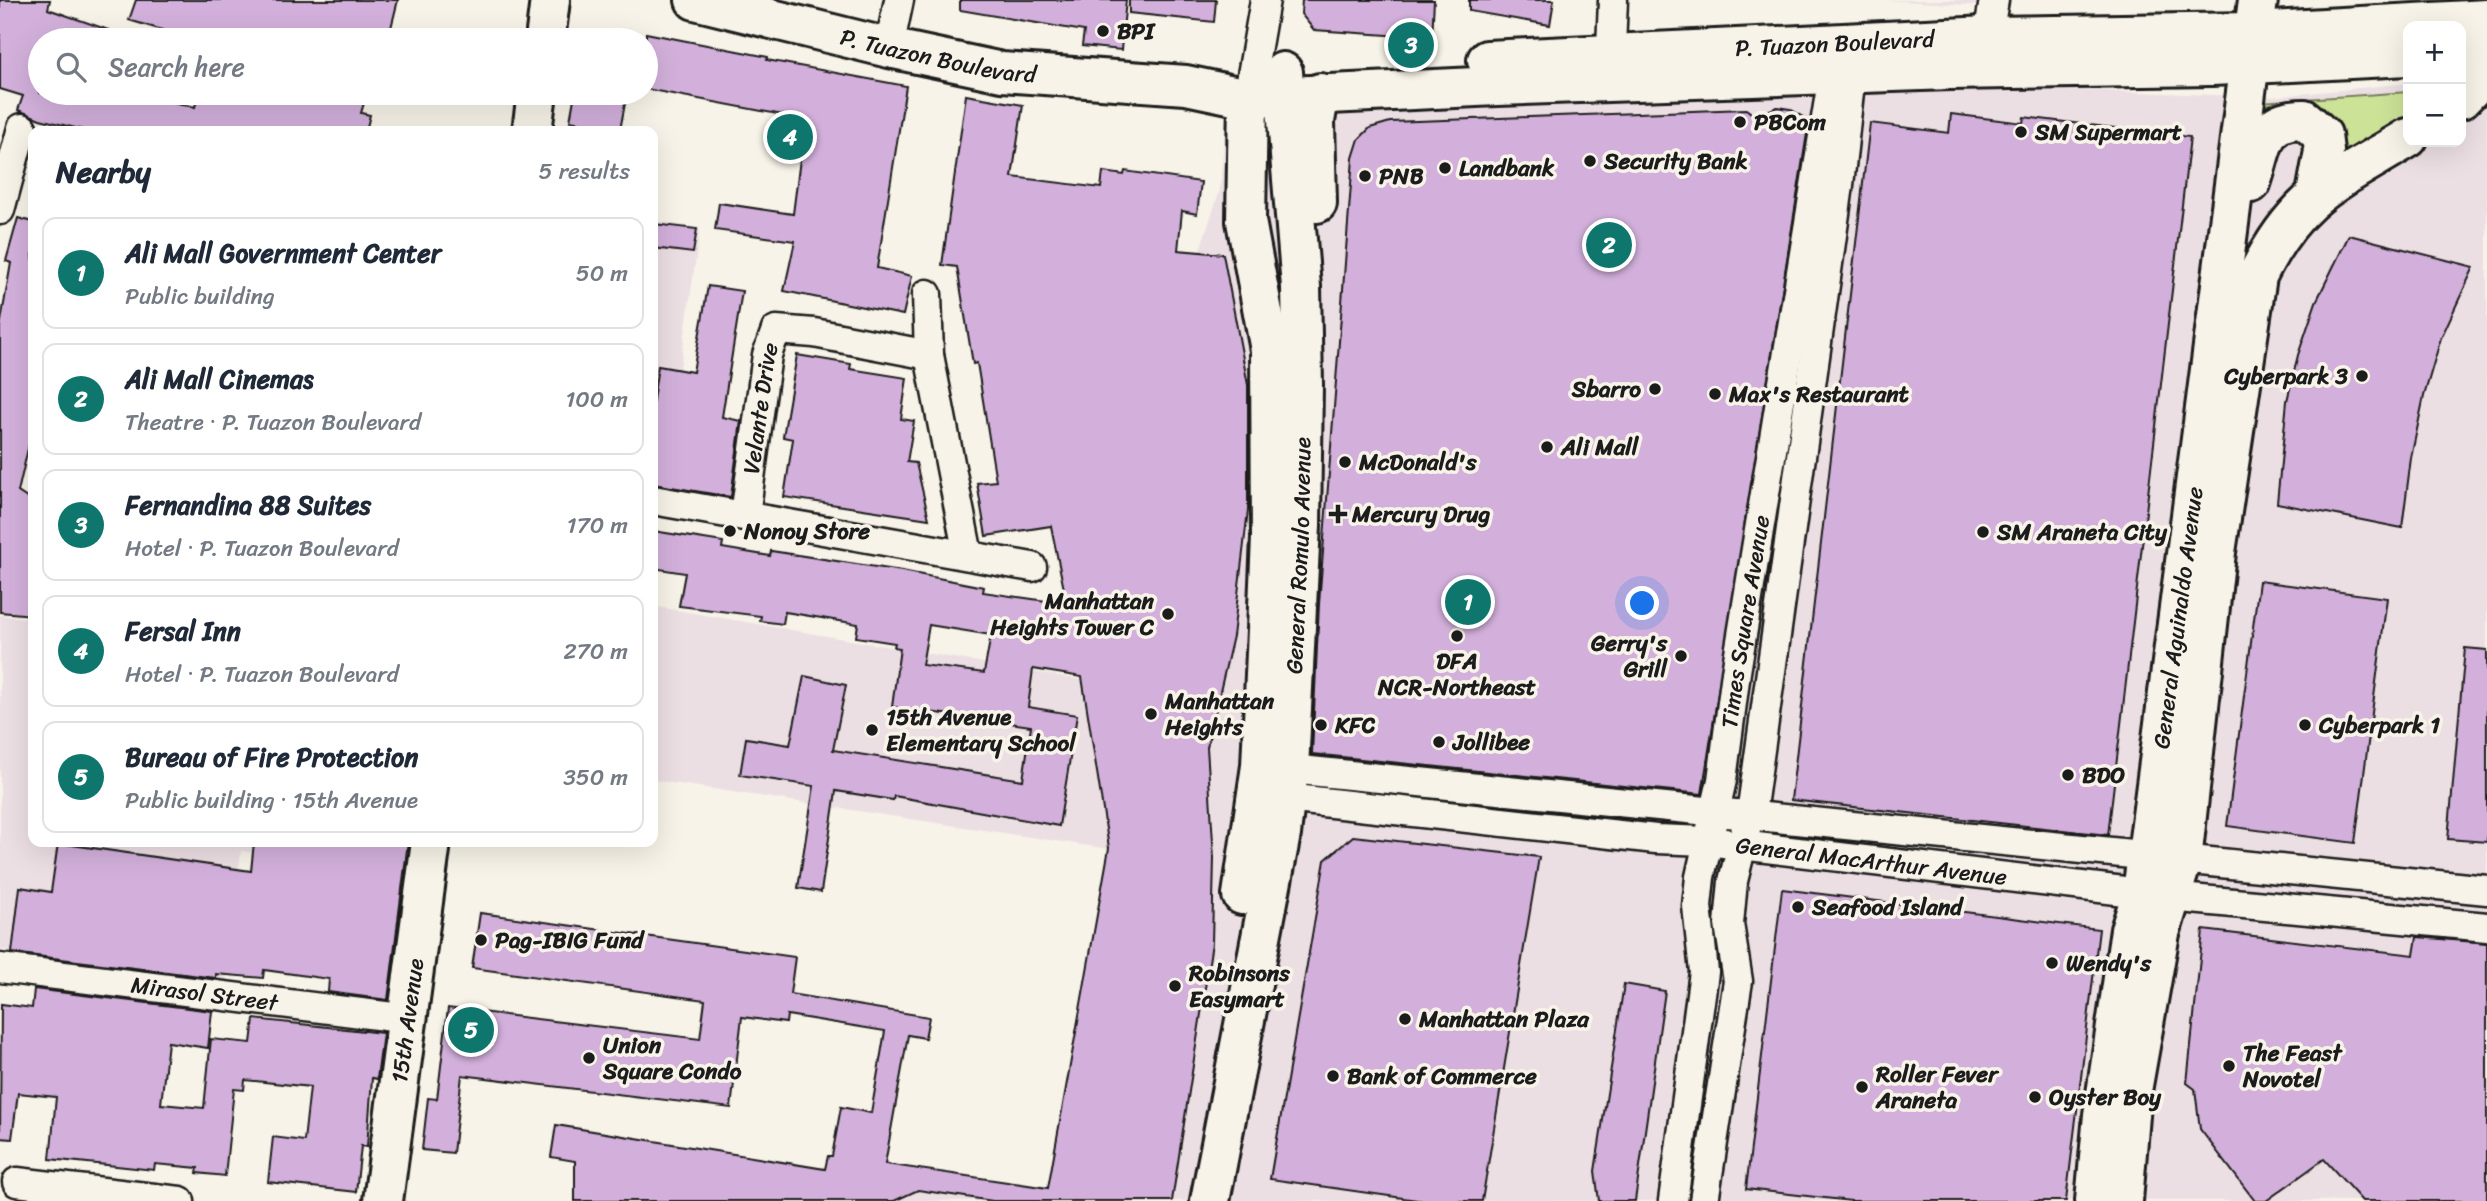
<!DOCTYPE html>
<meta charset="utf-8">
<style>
:root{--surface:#fff;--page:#f6f6f7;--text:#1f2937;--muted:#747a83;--line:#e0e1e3;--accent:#0f766e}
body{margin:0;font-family:Sriracha,sans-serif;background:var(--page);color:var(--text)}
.controls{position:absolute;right:21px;top:21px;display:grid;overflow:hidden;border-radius:14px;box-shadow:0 7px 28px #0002}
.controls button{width:63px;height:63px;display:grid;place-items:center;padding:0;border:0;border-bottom:2px solid var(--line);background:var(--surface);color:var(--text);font:35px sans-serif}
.you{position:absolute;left:1643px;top:604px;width:24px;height:24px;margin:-18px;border:5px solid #fff;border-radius:50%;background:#1a73e8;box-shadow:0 0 0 10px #1a73e833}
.badge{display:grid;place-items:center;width:46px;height:46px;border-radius:50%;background:var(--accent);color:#fff;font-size:23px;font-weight:700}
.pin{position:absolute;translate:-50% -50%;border:4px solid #fff;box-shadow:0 2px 7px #0006}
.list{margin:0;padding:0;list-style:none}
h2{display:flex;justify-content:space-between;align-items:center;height:91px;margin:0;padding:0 28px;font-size:30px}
h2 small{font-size:23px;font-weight:400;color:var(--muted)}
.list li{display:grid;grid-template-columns:46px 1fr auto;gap:21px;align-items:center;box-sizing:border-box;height:112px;margin:0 14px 14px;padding:0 14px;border:2px solid var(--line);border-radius:14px}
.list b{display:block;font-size:26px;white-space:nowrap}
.list p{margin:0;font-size:23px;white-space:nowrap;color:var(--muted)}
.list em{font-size:23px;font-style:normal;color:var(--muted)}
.icon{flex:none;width:38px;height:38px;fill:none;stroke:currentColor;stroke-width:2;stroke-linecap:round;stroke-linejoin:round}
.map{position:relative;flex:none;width:2487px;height:1201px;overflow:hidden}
.search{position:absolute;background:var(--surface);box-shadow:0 7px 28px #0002;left:28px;top:28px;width:630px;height:77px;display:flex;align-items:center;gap:18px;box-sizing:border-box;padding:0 24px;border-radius:38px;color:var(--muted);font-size:26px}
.panel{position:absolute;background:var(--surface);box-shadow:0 7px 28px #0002;left:28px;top:126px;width:630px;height:721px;border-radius:14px}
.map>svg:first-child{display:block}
</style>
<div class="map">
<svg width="2487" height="1201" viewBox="0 0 2487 1201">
<rect width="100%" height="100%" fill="#f7f3e8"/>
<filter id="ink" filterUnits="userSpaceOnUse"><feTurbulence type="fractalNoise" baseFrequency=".0143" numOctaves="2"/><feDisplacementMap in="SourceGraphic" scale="14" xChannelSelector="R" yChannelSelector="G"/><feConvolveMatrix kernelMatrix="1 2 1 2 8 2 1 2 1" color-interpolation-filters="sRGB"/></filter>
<g filter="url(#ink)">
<!-- built -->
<g fill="#ecdfe4">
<polygon points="1885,0 1983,0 1983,6"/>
<polygon points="2461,80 2487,81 2487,1201 820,1201 828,1156 1048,1187 1109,849 653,780 653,606 1082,680 1001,280 1199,252 1220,190 1226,115 1806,84 1944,85 2271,97 2408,83 2408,142 2461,142"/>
<polygon points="653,220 700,229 675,403 653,399"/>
<polygon points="0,615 33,619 33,842 416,842 412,874 241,851 226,979 0,950"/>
</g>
<!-- green -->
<polygon fill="#cce297" stroke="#747f5a" stroke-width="2" points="2408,92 2408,127 2329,177 2321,120 2260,102"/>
<!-- building -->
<g fill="#d2b0db" stroke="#1c1c1c" stroke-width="2" fill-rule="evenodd">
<polygon points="0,0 50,0 48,9 129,37 128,40 40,40 40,93 134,93 195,107 199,93 367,93 361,113 370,115 366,131 87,131 40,119 18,110 23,96 0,89"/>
<polygon points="136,0 398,0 388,40 184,40 185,37 129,20"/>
<polygon points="960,0 1126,0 1121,50 1082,46 1084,31 960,10"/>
<polygon points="1129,0 1216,0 1214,22 1129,13"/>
<polygon points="1302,0 1434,0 1432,38 1314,30 1301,14"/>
<polygon points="1469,0 1554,0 1550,25 1469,11"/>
<polygon points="646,33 768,57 767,60 906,86 877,268 912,276 903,315 784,291 795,241 715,230 719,203 793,214 800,159 796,158 799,137 785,134 788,116 646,89"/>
<polygon points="575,93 627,93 620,130 570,121"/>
<path d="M966,95L1023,105L1012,177L1101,188L1103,172L1124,175L1125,171L1201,182L1197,214L1182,211L1178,250L1223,254L1248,385V510L1233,636L1207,747L1214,858L1212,943L1172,1201H993L918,1190L894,1201H575V1161L551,1157L556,1125L825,1169L828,1156H832L841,1107L871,1113L885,1031L787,1015L786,1023L742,1017L731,1108L462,1075L453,1153L422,1150L428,1098L437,1099L448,1008L700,1039L705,1000L472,968L480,913L795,957L790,994L929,1017L925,1038L908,1035L885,1164L1048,1188L1109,848L1082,677L1033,669L1028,707L1077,715L1059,826L894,796L893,800L836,791L821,892L798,888L814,786L740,775L746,738L790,745L804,676L846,685L833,750L1023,780L1031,726L892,707L900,648L894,647L895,643L856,637L858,624L785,612L783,624L760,621L761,616L679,606L685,573L653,568V531L723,542L722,548L770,556L771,551L902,571L984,587L983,592L1067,604L1051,526L986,536L977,483L996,481L977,363L973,364L957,267L942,265ZM929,625L991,635L984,673L922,665Z"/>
<polygon points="1777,107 1790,109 1809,121 1702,794 1312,754 1319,604 1353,158 1359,139 1370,128 1390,122 1746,109 1755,116"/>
<polygon points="1951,114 2023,123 2024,117 2190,137 2108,835 1791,800 1870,123 1949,133"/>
<polygon points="18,218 33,222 33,427 18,492 33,502 33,615 0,612 0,327 11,263 6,261"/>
<polygon points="654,224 697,229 693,253 653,248"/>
<polygon points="2349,235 2474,267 2441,338 2424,396 2411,458 2402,528 2277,503 2287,401 2298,355 2316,302"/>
<polygon points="708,286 742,291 722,417 741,421 731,497 653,484 653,400 658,366 693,372"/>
<polygon points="797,355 851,364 850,369 907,378 901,419 914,421 907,462 916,463 929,519 784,497 793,439 783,437"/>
<polygon points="2259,581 2387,598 2355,843 2227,826"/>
<polygon points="2465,648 2487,650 2487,842 2448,839"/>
<polygon points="1353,836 1539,857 1482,1201 1424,1201 1270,1179 1325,860"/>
<polygon points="254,842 408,842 388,1000 328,992 329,979 264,970 263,978 216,974 216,978 12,953 20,887 51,892 58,843 251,871"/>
<polygon points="1782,889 2099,929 2066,1201 1851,1201 1746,1189"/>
<polygon points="2203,930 2414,955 2417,937 2487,943 2487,1201 2362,1201 2324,1159 2266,1201 2255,1201 2200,1129 2195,1089 2187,1083"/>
<polygon points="1624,984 1665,991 1635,1201 1599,1201 1595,1171"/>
<polygon points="34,989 212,1011 208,1048 168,1042 161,1104 204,1108 211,1039 251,1043 254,1019 383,1033 377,1079 372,1078 367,1147 361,1146 356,1192 268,1182 273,1137 304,1141 310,1087 245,1080 244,1090 234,1089 225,1176 197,1173 198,1168 155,1164 154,1170 50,1159 56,1097 18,1093 12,1139 0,1138 1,1004 32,1008"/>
</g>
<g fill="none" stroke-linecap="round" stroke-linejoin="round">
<!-- street casing -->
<g stroke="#1c1c1c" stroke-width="33">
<g id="street">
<polyline points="1988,36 1994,0"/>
<polyline points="889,48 899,0"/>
<polyline points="1610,72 1613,0"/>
<polyline points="1248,98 1265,0"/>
<polyline points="0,210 22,128"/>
<polyline points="927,294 929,355 968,555"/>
<polyline points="653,500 1032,567"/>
<path id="s1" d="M745,515L767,355L776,330L814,333L929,355"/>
<polyline points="1271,767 2487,890"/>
<path id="s2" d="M1268,796L1656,839L1707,841L2191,899L2487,927"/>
<path id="s3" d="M0,968L409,1019"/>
<polyline points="17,1182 180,1201"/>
<path id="s4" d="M1673,1201L1704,972L1697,906L1700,877L1722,780L1736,672L1833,75L1832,56"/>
<polyline points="1704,1201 1738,981 1729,924 1733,881 1753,800 1839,185 1853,55"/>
</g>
</g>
<!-- secondary casing -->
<g stroke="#1c1c1c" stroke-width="44">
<g id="secondary">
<path id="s5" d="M695,0L889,48L1002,72L1186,85L1248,98L1497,86L1950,70L2212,66L2408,56"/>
<polyline points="545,40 550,0"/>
<polyline points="2461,53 2487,51"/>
<path id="s6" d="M1487,60L1988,36L2253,32L2487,19"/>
<polyline points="2461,99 2487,73"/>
<polyline points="532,131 537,93"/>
<path d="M2251,183C2264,148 2259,119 2304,119L2322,135L2324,151L2316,194"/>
<polyline points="1317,203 1315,121 1320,93"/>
<polyline points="1242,895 1261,766 1271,538 1270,350 1246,221 1248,98"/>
<path id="s7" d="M383,1201L431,842"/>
<path id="s8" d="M1210,1201L1281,834L1289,769L1301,525L1303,385L1301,287L1283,72"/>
<path id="s9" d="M2095,1201L2103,1115L2130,930L2142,893L2258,0"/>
<path d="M2123,1201L2132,1091L2160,933L2182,861L2216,552L2257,276C2296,195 2336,182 2408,138"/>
</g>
</g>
<!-- street -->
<use href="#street" stroke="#f7f3e8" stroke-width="28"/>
<!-- secondary -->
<use href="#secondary" stroke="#f7f3e8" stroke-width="38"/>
</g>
</g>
<!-- markers -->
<g fill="#1c1c1c" stroke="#f7f3e8" stroke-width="2.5">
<circle cx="1103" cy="31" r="7"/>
<circle cx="1740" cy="122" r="7"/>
<circle cx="2021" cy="132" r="7"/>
<circle cx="1590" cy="161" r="7"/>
<circle cx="1445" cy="168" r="7"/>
<circle cx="1365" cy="176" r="7"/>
<circle cx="2362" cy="376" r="7"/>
<circle cx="1655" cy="389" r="7"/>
<circle cx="1715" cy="394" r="7"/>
<circle cx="1547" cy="447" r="7"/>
<circle cx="1345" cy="462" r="7"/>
<path d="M1334.5 503.5h7v7h7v7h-7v7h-7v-7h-7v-7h7z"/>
<circle cx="730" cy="531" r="7"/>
<circle cx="1983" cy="532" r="7"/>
<circle cx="1168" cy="614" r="7"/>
<circle cx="1457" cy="636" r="7"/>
<circle cx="1681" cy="656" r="7"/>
<circle cx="1151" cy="714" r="7"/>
<circle cx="1321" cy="725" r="7"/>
<circle cx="2305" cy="725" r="7"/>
<circle cx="872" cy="730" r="7"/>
<circle cx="1439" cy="742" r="7"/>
<circle cx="2068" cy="775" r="7"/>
<circle cx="1798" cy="907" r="7"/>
<circle cx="481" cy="940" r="7"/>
<circle cx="2052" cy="963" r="7"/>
<circle cx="1175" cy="986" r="7"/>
<circle cx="1405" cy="1019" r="7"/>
<circle cx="589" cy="1058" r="7"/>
<circle cx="2229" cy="1066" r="7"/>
<circle cx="1333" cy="1076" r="7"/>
<circle cx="1862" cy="1087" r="7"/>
<circle cx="2035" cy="1097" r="7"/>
</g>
<g text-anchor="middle" stroke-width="7" stroke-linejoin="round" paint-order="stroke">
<!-- poi labels -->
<g font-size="23" font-weight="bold" fill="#1c1c1c" stroke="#f7f3e8" text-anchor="start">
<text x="1117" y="39">BPI</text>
<text x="1754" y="130">PBCom</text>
<text x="2035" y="140">SM Supermart</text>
<text x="1604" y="169">Security Bank</text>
<text x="1459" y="176">Landbank</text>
<text x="1379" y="184">PNB</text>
<text x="2348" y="384" text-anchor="end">Cyberpark 3</text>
<text x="1641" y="397" text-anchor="end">Sbarro</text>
<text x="1729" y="402">Max's Restaurant</text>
<text x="1561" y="455">Ali Mall</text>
<text x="1359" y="470">McDonald's</text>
<text x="1352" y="522">Mercury Drug</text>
<text x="744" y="539">Nonoy Store</text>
<text x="1997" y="540">SM Araneta City</text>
<text x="1154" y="609" text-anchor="end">Manhattan<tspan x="1154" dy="26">Heights Tower C</tspan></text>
<text x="1667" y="651" text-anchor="end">Gerry's<tspan x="1667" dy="26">Grill</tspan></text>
<text x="1457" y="669" text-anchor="middle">DFA<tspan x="1457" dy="26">NCR-Northeast</tspan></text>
<text x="1165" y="709">Manhattan<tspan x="1165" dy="26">Heights</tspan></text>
<text x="886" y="725">15th Avenue<tspan x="886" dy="26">Elementary School</tspan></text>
<text x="1335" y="733">KFC</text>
<text x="2319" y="733">Cyberpark 1</text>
<text x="1453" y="750">Jollibee</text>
<text x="2082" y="783">BDO</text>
<text x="1812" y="915">Seafood Island</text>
<text x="495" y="948">Pag-IBIG Fund</text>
<text x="2066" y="971">Wendy's</text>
<text x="1189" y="981">Robinsons<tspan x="1189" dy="26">Easymart</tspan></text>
<text x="1419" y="1027">Manhattan Plaza</text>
<text x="603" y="1053">Union<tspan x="603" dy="26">Square Condo</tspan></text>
<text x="2243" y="1061">The Feast<tspan x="2243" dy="26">Novotel</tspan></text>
<text x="1876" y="1082">Roller Fever<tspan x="1876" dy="26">Araneta</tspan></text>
<text x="1347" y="1084">Bank of Commerce</text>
<text x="2049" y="1105">Oyster Boy</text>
</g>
<!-- street labels -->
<g font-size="23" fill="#1c1c1c" stroke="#f7f3e8">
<text dy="8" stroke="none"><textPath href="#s6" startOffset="348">P. Tuazon Boulevard</textPath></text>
<text dy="8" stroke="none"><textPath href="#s5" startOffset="250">P. Tuazon Boulevard</textPath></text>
<text dy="8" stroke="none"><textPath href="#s1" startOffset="108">Velante Drive</textPath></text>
<text dy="8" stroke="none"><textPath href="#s8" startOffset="653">General Romulo Avenue</textPath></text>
<text dy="8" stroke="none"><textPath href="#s9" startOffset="590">General Aguinaldo Avenue</textPath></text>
<text dy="8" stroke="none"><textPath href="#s4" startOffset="586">Times Square Avenue</textPath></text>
<text dy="8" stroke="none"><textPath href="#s2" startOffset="607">General MacArthur Avenue</textPath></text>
<text dy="8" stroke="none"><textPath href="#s3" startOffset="206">Mirasol Street</textPath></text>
<text dy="8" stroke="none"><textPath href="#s7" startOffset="182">15th Avenue</textPath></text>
</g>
</g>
</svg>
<div class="controls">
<button>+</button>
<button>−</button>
</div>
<div class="you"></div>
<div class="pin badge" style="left:1468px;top:602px">1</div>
<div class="pin badge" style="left:1609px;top:245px">2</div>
<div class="pin badge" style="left:1411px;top:45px">3</div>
<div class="pin badge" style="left:790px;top:137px">4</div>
<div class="pin badge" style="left:471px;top:1030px">5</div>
<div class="search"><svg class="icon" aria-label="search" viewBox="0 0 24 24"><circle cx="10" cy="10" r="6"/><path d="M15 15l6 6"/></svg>Search here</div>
<section class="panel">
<h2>Nearby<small>5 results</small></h2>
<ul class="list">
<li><span class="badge">1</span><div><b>Ali Mall Government Center</b><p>Public building</p></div><em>50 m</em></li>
<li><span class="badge">2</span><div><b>Ali Mall Cinemas</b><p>Theatre · P. Tuazon Boulevard</p></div><em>100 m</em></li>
<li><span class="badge">3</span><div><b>Fernandina 88 Suites</b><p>Hotel · P. Tuazon Boulevard</p></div><em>170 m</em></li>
<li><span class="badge">4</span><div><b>Fersal Inn</b><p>Hotel · P. Tuazon Boulevard</p></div><em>270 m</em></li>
<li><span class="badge">5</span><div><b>Bureau of Fire Protection</b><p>Public building · 15th Avenue</p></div><em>350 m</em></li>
</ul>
</section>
</div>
